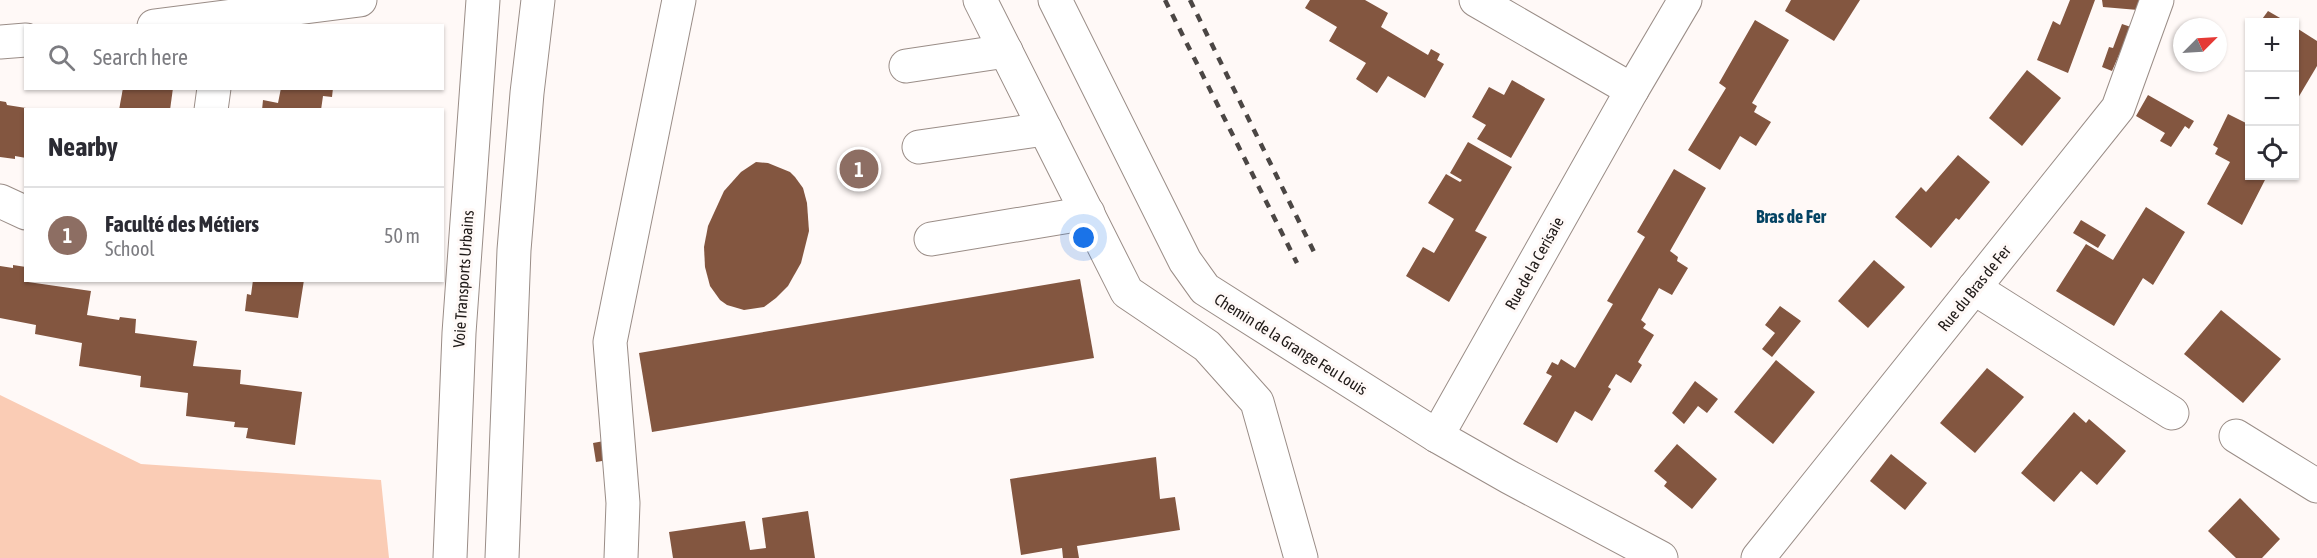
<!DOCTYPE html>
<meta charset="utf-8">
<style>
:root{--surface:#fff;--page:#f7f7f7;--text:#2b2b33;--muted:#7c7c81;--line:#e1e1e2;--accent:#2563eb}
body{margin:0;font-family:"Asap Condensed",sans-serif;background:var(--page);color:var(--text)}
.controls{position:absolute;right:18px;top:18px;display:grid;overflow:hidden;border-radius:0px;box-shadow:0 2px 4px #0004}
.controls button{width:54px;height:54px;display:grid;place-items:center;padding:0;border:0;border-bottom:2px solid var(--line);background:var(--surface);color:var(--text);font:30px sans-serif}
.compass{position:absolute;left:2173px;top:18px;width:54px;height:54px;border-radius:50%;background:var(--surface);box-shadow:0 2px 4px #0004;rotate:66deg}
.you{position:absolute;left:1084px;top:238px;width:21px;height:21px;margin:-15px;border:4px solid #fff;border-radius:50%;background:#1a73e8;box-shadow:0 0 0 9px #1a73e833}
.badge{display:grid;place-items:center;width:39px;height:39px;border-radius:50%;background:var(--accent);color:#fff;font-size:20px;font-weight:700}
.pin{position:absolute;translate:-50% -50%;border:3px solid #fff;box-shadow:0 2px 6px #0006}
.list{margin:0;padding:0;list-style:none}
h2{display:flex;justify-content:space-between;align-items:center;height:78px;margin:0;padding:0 24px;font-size:26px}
h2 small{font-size:20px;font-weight:400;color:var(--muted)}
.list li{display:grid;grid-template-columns:39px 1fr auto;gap:18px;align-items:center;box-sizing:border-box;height:96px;padding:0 24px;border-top:2px solid var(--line)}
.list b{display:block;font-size:22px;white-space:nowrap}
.list p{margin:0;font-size:20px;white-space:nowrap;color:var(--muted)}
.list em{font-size:20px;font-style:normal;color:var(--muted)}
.icon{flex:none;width:33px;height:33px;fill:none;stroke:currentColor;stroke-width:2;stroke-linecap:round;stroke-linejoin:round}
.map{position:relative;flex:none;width:2317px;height:558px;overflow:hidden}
.search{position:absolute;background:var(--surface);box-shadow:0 2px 4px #0004;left:24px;top:24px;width:420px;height:66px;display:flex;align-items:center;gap:15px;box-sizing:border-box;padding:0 21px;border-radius:0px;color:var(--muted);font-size:22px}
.panel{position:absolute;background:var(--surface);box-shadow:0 2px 4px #0004;left:24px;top:108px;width:420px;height:174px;border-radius:0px}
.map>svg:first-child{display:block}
</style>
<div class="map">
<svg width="2317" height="558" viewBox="0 0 2317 558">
<rect width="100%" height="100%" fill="#fff9f7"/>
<!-- green -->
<polygon fill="#faccb5" points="0,395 141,464 381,480 389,558 0,558"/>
<!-- building -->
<g fill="#835640">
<polygon points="1310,0 1365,0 1388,13 1381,27 1428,55 1431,49 1440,54 1437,60 1444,64 1425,98 1388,76 1377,93 1356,79 1366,63 1329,41 1337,27 1305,8"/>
<polygon points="1791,0 1860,0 1834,41 1785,11"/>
<polygon points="2070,0 2095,0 2068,73 2037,60 2053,21 2060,25"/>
<polygon points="2102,0 2141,0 2138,10 2103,7"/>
<polygon points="2268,11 2287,22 2260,22"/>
<polygon points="1755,20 1789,40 1752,103 1757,106 1754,112 1771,122 1756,146 1740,136 1720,170 1688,150 1726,88 1719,83"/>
<polygon points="2122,24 2131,27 2112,71 2102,67 2109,47 2113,48"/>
<polygon points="2295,27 2317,41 2317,66 2295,103"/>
<polygon points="2027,70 2061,98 2022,146 1989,118"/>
<polygon points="1512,80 1545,99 1511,158 1477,139 1486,125 1472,117 1489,87 1504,95"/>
<polygon points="123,88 173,88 170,110 119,110"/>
<polygon points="281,88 333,88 332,97 323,96 321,110 262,110 263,100 278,103"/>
<polygon points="2148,95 2194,121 2189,129 2185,126 2171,147 2160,141 2165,133 2136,116"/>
<polygon points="0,101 6,102 7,105 26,108 26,158 15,156 15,159 0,157"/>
<polygon points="2228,114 2250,125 2250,176 2267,176 2242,225 2207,204 2230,162 2215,154 2218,148 2213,145"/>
<polygon points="1468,142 1512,167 1475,231 1487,237 1449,302 1406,276 1423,247 1434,253 1454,219 1428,203 1446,174 1460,182 1462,180 1450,173"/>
<polygon points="1958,155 1990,182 1959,220 1956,218 1931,248 1895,217 1921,187 1926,192"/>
<polygon points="756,162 768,163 790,172 795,177 803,188 807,203 809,231 801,263 788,286 776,298 764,307 744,310 727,305 720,300 710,286 705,267 704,247 708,226 724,191 741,172"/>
<polygon points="1674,169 1706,188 1670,251 1678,257 1677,261 1688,268 1672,295 1659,288 1641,320 1646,324 1643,328 1654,335 1638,362 1642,365 1631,383 1616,374 1608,387 1611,389 1592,421 1575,411 1557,443 1523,424 1552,376 1546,373 1552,362 1558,365 1561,359 1575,368 1613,304 1607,301 1645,237 1637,232"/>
<polygon points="2146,207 2185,232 2153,285 2143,278 2114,326 2056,291 2086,244 2113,260"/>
<polygon points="2081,220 2106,235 2098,248 2073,233"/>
<polygon points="1874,260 1905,287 1868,328 1838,301"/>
<polygon points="13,265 26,267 26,280 28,282 91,291 87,315 119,320 120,317 136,319 135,333 197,341 193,366 241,370 240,384 302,392 295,445 246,438 248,428 234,427 235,422 186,416 188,393 140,387 141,376 79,366 82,343 35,334 36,325 0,318 0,266 13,268"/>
<polygon points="1080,279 1094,358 652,432 639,353"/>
<polygon points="253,280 304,280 298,318 245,311 247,294 251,295"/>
<polygon points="1780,306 1801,321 1772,357 1762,349 1775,333 1765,325"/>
<polygon points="2221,310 2281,359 2243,403 2184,354"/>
<polygon points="1776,360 1815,392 1773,444 1734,412"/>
<polygon points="1987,368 2024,397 1975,453 1940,423"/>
<polygon points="1695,381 1718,399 1707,413 1698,406 1684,424 1672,413"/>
<polygon points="2074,412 2086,423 2089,419 2126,451 2097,485 2081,471 2054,502 2021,473"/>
<polygon points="604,441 608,460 596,462 593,443"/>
<polygon points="1677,444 1717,479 1692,509 1664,486 1667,482 1654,471"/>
<polygon points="1891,454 1927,483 1905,510 1870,481"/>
<polygon points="1156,457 1160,499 1175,497 1180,530 1077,546 1079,558 1063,558 1062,548 1021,555 1010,479"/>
<polygon points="2240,498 2280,539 2262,558 2236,558 2208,531"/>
<polygon points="808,511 815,558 673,558 669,532 745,521 750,550 766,548 762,518"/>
</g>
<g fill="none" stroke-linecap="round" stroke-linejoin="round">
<!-- minor casing -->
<g stroke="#9a8d87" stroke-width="35">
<g id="minor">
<polyline points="980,0 1127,292 1207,346 1257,402 1301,558"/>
<polyline points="1055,0 1185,261 1205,289 1437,436 1509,477 1661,558"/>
<polyline points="154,26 360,0"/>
<polyline points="0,42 26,40"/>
<polyline points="906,66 1006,51"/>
<polyline points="1632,90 1685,0"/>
<polyline points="211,110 214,88"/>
<polyline points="919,147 1045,129"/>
<polyline points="0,201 26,213"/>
<polyline points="931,239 1088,213"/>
<polyline points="1974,288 2172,413"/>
<polyline points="1437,436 1632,90 1476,0"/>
<polyline points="2236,436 2317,486"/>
<polyline points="450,558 459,333 483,0"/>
<polyline points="502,558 514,250 527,93 538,0"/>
<polyline points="621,558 623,503 610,342 679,0"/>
<polyline points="1758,558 2118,108 2157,0"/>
</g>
</g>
<!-- minor -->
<use href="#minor" stroke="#fff" stroke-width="33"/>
<!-- rail -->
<g stroke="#4b4644" stroke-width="4.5" stroke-dasharray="8 8" stroke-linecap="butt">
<polyline points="1165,0 1297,263"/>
<polyline points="1190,0 1316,256"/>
</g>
</g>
<g text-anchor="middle" stroke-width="6" stroke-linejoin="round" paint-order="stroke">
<!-- street labels -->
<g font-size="16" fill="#1f1a18" stroke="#fff9f7">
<text transform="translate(1534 263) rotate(-61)" y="6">Rue de la Cerisaie</text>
<text transform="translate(463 279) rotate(-86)" y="6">Voie Transports Urbains</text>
<text transform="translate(1974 288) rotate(-51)" y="6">Rue du Bras de Fer</text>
<text transform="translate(1291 344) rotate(32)" y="6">Chemin de la Grange Feu Louis</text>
</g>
<!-- neighbourhood labels -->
<g font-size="18" font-weight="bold" fill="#044363" stroke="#fff9f7">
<text x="1791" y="223">Bras de Fer</text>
</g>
</g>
</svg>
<div class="controls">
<button>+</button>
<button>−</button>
<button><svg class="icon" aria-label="locate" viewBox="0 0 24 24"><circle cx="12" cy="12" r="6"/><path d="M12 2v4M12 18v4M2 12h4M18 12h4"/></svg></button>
</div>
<svg class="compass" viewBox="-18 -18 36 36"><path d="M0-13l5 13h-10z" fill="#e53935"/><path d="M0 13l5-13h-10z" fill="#7c7c81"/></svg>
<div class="you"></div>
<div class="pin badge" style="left:859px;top:169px;background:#8d6e63">1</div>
<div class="search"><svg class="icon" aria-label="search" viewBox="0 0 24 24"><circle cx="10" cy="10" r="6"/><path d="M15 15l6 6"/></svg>Search here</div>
<section class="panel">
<h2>Nearby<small></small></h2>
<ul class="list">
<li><span class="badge" style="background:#8d6e63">1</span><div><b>Faculté des Métiers</b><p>School</p></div><em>50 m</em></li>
</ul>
</section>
</div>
